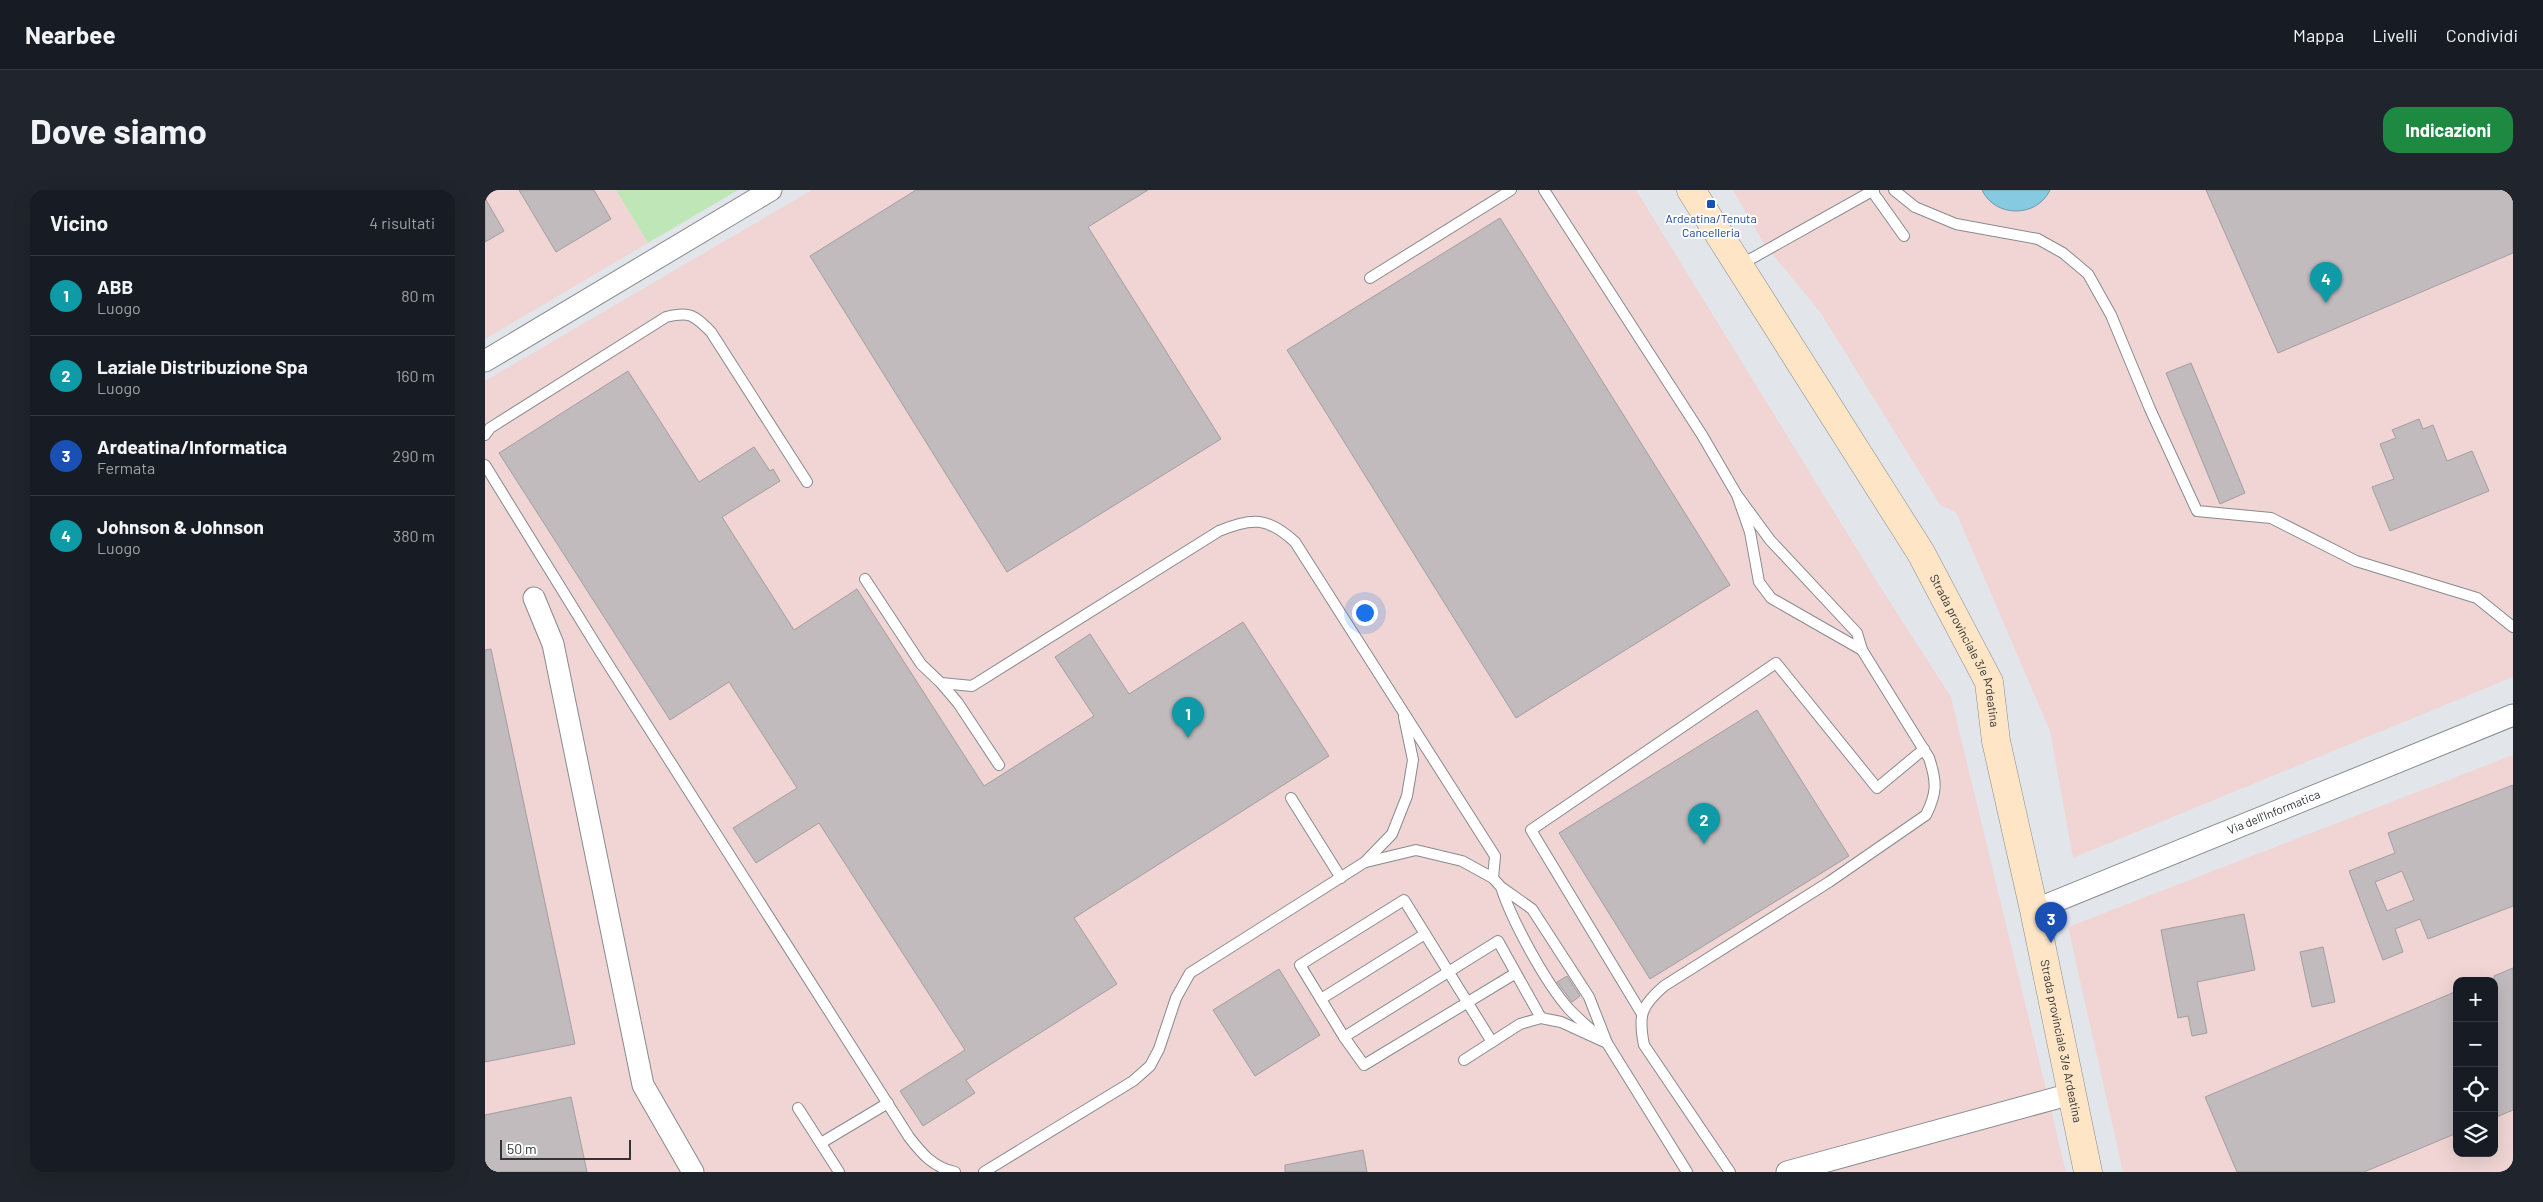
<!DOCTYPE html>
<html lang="it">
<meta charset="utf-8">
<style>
:root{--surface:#171b24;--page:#20242c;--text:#f1f3f6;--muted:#9ea1a6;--line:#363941;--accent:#1e8a41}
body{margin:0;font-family:Barlow,sans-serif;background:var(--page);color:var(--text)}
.controls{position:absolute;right:15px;bottom:15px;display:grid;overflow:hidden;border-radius:10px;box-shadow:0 5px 20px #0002}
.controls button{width:45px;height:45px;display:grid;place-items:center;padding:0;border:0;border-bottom:1px solid var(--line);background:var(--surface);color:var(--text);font:25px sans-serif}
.scale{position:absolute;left:15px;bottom:12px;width:131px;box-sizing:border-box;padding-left:5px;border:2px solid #313335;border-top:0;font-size:14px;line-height:18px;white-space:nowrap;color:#313335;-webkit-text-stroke:4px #fff;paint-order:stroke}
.you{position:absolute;left:879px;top:422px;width:18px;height:18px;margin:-12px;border:4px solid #fff;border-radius:50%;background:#1a73e8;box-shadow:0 0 0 8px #1a73e833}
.badge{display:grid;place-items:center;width:32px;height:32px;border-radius:50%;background:var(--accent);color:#fff;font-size:16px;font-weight:700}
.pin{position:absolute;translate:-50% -41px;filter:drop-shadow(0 1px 2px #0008)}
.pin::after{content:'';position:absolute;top:26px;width:18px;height:15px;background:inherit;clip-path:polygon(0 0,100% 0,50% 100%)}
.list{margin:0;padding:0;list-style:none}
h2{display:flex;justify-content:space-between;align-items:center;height:65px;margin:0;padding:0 20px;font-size:21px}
h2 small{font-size:16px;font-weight:400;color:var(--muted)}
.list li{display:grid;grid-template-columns:32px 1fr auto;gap:15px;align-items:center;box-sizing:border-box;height:80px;padding:0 20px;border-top:1px solid var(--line)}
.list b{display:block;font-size:19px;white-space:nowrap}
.list p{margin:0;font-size:16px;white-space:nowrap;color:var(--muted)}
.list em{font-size:16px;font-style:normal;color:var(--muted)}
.icon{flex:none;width:28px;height:28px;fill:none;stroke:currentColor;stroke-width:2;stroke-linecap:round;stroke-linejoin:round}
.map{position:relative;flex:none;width:2028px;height:982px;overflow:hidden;border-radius:15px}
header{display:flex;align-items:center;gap:30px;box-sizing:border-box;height:70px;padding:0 25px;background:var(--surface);border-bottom:1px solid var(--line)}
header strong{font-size:24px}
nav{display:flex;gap:28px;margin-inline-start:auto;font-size:18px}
.intro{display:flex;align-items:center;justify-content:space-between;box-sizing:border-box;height:120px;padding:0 30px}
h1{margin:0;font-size:35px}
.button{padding:12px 22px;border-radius:15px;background:var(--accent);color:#fff;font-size:18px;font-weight:700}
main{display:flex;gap:30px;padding:0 30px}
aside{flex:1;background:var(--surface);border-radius:15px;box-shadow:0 5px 20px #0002}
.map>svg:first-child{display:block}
</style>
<header>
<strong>Nearbee</strong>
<nav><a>Mappa</a><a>Livelli</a><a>Condividi</a></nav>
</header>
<div class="intro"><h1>Dove siamo</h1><a class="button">Indicazioni</a></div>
<main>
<aside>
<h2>Vicino<small>4 risultati</small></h2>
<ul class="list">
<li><span class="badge" style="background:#0f9aa8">1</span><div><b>ABB</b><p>Luogo</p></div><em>80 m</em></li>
<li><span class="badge" style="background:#0f9aa8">2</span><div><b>Laziale Distribuzione Spa</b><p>Luogo</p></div><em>160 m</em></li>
<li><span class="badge" style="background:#1a4fb4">3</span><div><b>Ardeatina/Informatica</b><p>Fermata</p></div><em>290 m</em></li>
<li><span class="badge" style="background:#0f9aa8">4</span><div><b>Johnson &amp; Johnson</b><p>Luogo</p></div><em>380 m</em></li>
</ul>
</aside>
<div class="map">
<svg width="2028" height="982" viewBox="0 0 2028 982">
<rect width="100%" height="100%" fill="#e2e6eb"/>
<!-- industrial -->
<g fill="#f0d5d4" fill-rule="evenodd">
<polygon points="0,0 131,0 163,53 0,149"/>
<polygon points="327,0 1151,0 1391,390 1466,507 1581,982 0,982 0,191"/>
<polygon points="1248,0 2028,0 2028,487 1588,668 1565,541 1471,322 1455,315 1335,122 1279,54"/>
<path d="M2028,565V982H1638L1583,737ZM1972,791H2009V963H1972Z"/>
</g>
<!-- green -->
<polygon fill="#bee6b6" points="131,0 253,0 163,53"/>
<!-- water -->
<path fill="#85cae1" stroke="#6c9dad" d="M1497,0H1565C1552,28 1510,28 1497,0Z"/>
<!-- building -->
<g fill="#c1bbbe" stroke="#a49ea1" fill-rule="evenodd">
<polygon points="34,0 109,0 126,29 71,62"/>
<polygon points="431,0 663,0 603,37 736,249 522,382 325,66"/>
<polygon points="1721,0 2028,0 2028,63 1793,163"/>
<polygon points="0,8 19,41 0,52"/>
<polygon points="1015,28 1245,395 1031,528 802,160"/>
<polygon points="1706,173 1760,303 1735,314 1681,183"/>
<polygon points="143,181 214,292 269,257 285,281 288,279 295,291 237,327 309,440 372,399 499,596 609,526 570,467 605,444 644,504 758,432 844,566 589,728 632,794 481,890 490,903 438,936 415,901 480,860 334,633 271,673 248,638 312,598 244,492 185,530 14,263"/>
<polygon points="1934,229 1938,239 1948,235 1962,271 1987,261 2004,301 1905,341 1887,297 1909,289 1895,254 1911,248 1907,240"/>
<polygon points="6,459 90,854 0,872 0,460"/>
<polygon points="1272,520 1364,666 1165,789 1074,643"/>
<path d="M2028,595V716L1943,749L1935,729L1910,739L1918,762L1898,770L1864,681L1910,663L1903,643ZM1917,681L1929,710L1902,721L1890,692Z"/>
<polygon points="1759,724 1770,780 1712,792 1722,843 1707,846 1703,826 1693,828 1676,740"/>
<polygon points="1838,757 1850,812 1827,817 1815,762"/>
<polygon points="2028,778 2028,920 2009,928 2009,786"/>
<polygon points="794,779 835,845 770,886 728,820"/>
<polygon points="1082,786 1095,806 1087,812 1072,792"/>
<polygon points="1972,801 1972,943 1879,982 1752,982 1720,907"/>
<polygon points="86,907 102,982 0,982 0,925"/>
<polygon points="878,960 882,982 800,982 800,975"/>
</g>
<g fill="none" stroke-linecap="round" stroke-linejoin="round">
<!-- service casing -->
<g stroke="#878b8f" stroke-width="12">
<g id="service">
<polyline points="1059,0 1217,245 1252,305 1285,350 1372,443 1377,460 1286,408 1274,392 1265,342 1252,305"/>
<polyline points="1409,0 1430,17 1471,34 1553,49 1578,63 1603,84 1626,125 1665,219 1712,321 1786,328 1871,371 1992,408 2028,437"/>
<polyline points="1387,1 1419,46"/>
<polyline points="1255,75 1389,0"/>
<polyline points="885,88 1026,0"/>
<path d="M0,245L5,238L181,127C205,121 209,125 226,142L322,292"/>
<path d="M0,275L116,463L424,947C437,964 448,977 470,982"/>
<path d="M380,389L436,474L456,493L487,496L734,341C767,327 783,327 810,352L1010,666L1008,688L1016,697L1047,719L1104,807L1122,853C1109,842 1095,831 1084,819C1060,792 1027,731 1016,697"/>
<polyline points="456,493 473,513 514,575"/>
<polyline points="806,608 856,688"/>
<polyline points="881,672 931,660 977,671 1008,688"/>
<polyline points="1031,783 879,875 859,847 1013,751 1056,828"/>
<polyline points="836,809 940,744"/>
<polyline points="1157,824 1046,640 1291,473 1392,598 1439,559"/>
<polyline points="859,847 815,775 919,710 1007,852"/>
<polyline points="979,870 1035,834 1056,828 1076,832 1122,853 1202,982"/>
<polyline points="313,918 354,982"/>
<polyline points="336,953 403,913"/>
<polyline points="499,982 648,891 665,876 674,859 691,808 705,783 880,672 907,644 922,606 928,570 919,527"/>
<path d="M1245,982L1159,855C1153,825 1156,816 1179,796L1344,692L1441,625C1452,603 1452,592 1444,568L1377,460"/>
</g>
</g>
<!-- minor casing -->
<g stroke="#878b8f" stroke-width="23">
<g id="minor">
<polyline points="0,171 286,0"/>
<polyline points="49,408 68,454 158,895 208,982"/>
<path id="s1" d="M1549,720L2028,525"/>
<polyline points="1302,982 1586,904"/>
</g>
</g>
<!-- secondary casing -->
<g stroke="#878b8f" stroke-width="29">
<g id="secondary">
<path id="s2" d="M1206,0L1436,363L1504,492L1511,551L1549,720L1603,982"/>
</g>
</g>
<!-- service -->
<use href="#service" stroke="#fff" stroke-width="10"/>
<!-- minor -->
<use href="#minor" stroke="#fff" stroke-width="21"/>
<!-- secondary -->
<use href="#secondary" stroke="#fde5c6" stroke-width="28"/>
</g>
<!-- markers -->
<rect fill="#1a4fb4" stroke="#fff" stroke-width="2" x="1221" y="9" width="10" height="10" rx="2.5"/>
<g text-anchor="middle" stroke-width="4" stroke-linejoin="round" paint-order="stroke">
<!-- transit labels -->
<g font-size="12" fill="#164399" stroke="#fff">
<text x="1226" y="33">Ardeatina/Tenuta<tspan x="1226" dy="14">Cancelleria</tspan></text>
</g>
<!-- street labels -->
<g font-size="12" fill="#313335" stroke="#fff">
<text dy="4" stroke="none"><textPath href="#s2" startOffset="538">Strada provinciale 3/e Ardeatina</textPath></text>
<text dy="4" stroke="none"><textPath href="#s1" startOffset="259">Via dell'Informatica</textPath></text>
<text dy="4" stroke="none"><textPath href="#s2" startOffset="942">Strada provinciale 3/e Ardeatina</textPath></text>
</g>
</g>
</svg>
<div class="controls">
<button>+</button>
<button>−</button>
<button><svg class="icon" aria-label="locate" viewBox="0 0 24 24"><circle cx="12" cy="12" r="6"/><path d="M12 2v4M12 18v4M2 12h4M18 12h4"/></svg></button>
<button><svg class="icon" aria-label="layers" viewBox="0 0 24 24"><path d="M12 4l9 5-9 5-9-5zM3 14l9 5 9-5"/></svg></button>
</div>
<div class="scale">50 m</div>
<div class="you"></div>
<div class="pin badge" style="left:703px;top:548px;background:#0f9aa8">1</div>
<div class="pin badge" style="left:1219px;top:654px;background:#0f9aa8">2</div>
<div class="pin badge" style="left:1566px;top:753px;background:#1a4fb4">3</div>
<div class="pin badge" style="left:1841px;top:113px;background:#0f9aa8">4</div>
</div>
</main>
